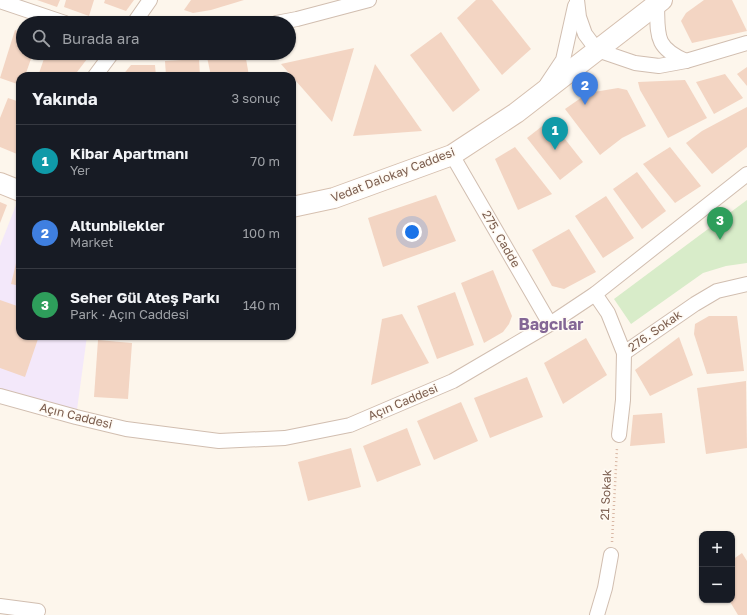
<!DOCTYPE html>
<html lang="tr">
<meta charset="utf-8">
<style>
:root{--surface:#171b24;--page:#20242c;--text:#f1f3f6;--muted:#9ea1a6;--line:#363941;--accent:#8c9099}
body{margin:0;font-family:"Golos Text",sans-serif;background:var(--page);color:var(--text)}
.controls{position:absolute;right:12px;bottom:12px;display:grid;overflow:hidden;border-radius:8px;box-shadow:0 1px 3px #0004}
.controls button{width:36px;height:36px;display:grid;place-items:center;padding:0;border:0;border-bottom:1px solid var(--line);background:var(--surface);color:var(--text);font:20px sans-serif}
.you{position:absolute;left:412px;top:232px;width:14px;height:14px;margin:-10px;border:3px solid #fff;border-radius:50%;background:#1a73e8;box-shadow:0 0 0 6px #1a73e833}
.badge{display:grid;place-items:center;width:26px;height:26px;border-radius:50%;background:var(--accent);color:#fff;font-size:13px;font-weight:700}
.pin{position:absolute;translate:-50% -33px;filter:drop-shadow(0 1px 2px #0008)}
.pin::after{content:'';position:absolute;top:21px;width:14px;height:12px;background:inherit;clip-path:polygon(0 0,100% 0,50% 100%)}
.list{margin:0;padding:0;list-style:none}
h2{display:flex;justify-content:space-between;align-items:center;height:52px;margin:0;padding:0 16px;font-size:17px}
h2 small{font-size:13px;font-weight:400;color:var(--muted)}
.list li{display:grid;grid-template-columns:26px 1fr auto;gap:12px;align-items:center;box-sizing:border-box;height:72px;padding:0 16px;border-top:1px solid var(--line)}
.list b{display:block;font-size:15px;white-space:nowrap}
.list p{margin:0;font-size:13px;white-space:nowrap;color:var(--muted)}
.list em{font-size:13px;font-style:normal;color:var(--muted)}
.icon{flex:none;width:22px;height:22px;fill:none;stroke:currentColor;stroke-width:2;stroke-linecap:round;stroke-linejoin:round}
.map{position:relative;flex:none;width:747px;height:615px;overflow:hidden}
.search{position:absolute;background:var(--surface);box-shadow:0 1px 3px #0004;left:16px;top:16px;width:280px;height:44px;display:flex;align-items:center;gap:10px;box-sizing:border-box;padding:0 14px;border-radius:22px;color:var(--muted);font-size:15px}
.panel{position:absolute;background:var(--surface);box-shadow:0 1px 3px #0004;left:16px;top:72px;width:280px;height:268px;border-radius:12px}
.map>svg:first-child{display:block}
</style>
<div class="map">
<svg width="747" height="615" viewBox="0 0 747 615">
<rect width="100%" height="100%" fill="#fdf6ec"/>
<!-- education -->
<polygon fill="#f3e8fa" points="20,195 20,336 87,336 76,417 0,396 0,246"/>
<!-- green -->
<polygon fill="#d8ecc9" points="747,200 747,263 726,266 703,273 631,324 614,299"/>
<!-- building -->
<g fill="#f3d5c3">
<polygon points="37,0 60,0 57,7"/>
<polygon points="66,0 94,0 89,16 64,7"/>
<polygon points="105,0 134,0 126,11 104,3"/>
<polygon points="191,0 244,0 211,10 193,13 184,10"/>
<polygon points="476,0 492,0 531,49 502,75 457,18"/>
<polygon points="704,0 732,0 747,31 692,43 681,21 686,13"/>
<polygon points="15,30 23,33 23,53 33,53 25,76 20,76 20,85 0,78"/>
<polygon points="441,32 480,90 453,112 410,55"/>
<polygon points="354,48 332,122 281,64"/>
<polygon points="46,53 87,53 87,59 74,76 38,76"/>
<polygon points="232,53 245,53 249,76 211,76 207,57"/>
<polygon points="199,59 200,76 166,76 165,61"/>
<polygon points="375,64 422,131 353,136"/>
<polygon points="131,65 155,65 156,76 122,76"/>
<polygon points="747,67 747,86 737,74"/>
<polygon points="725,74 743,98 714,114 696,82"/>
<polygon points="685,80 707,118 668,138 640,90 638,82"/>
<polygon points="618,88 627,90 646,126 622,138 600,155 565,109 588,93"/>
<polygon points="8,98 20,102 20,150 17,154 0,147 0,118"/>
<polygon points="747,107 747,147 712,174 686,143 702,131"/>
<polygon points="550,120 583,162 560,180 527,138"/>
<polygon points="515,147 552,194 518,210 495,159"/>
<polygon points="670,147 701,186 675,203 643,164"/>
<polygon points="637,172 666,211 642,229 613,189"/>
<polygon points="436,195 456,241 383,267 368,218"/>
<polygon points="606,196 634,238 603,258 575,216"/>
<polygon points="0,202 7,205 0,223"/>
<polygon points="569,229 596,272 564,289 552,286 532,250"/>
<polygon points="19,251 20,251 20,286 11,284"/>
<polygon points="493,270 512,316 509,324 503,332 484,343 461,283"/>
<polygon points="455,292 474,345 437,359 417,306"/>
<polygon points="0,300 20,307 20,336 39,336 25,377 0,368"/>
<polygon points="402,314 429,363 371,385 382,319"/>
<polygon points="709,316 737,316 744,371 707,374 694,334 695,324"/>
<polygon points="679,337 693,375 650,396 635,370"/>
<polygon points="586,338 607,375 563,404 544,363"/>
<polygon points="98,340 132,343 128,399 94,397"/>
<polygon points="527,377 543,417 490,438 474,398"/>
<polygon points="746,381 747,448 706,454 697,388"/>
<polygon points="461,402 478,441 434,460 417,421"/>
<polygon points="662,413 665,443 630,446 633,415"/>
<polygon points="407,428 421,465 377,482 363,446"/>
<polygon points="351,448 361,487 308,501 298,462"/>
<polygon points="742,553 747,561 747,615 738,615 729,600 732,600 732,560"/>
</g>
<g fill="none" stroke-linecap="round" stroke-linejoin="round">
<!-- street casing -->
<g stroke="#d1beb0" stroke-width="16">
<g id="street">
<polyline points="577,0 579,17 585,34 597,50 635,63 659,66 686,61 747,43"/>
<polyline points="0,1 65,23"/>
<path d="M657,4C658,35 654,47 686,61"/>
<polyline points="134,23 150,0"/>
<polyline points="276,23 297,19 369,0"/>
<polyline points="95,76 112,53"/>
<polyline points="547,84 563,60 575,6"/>
<polyline points="452,155 550,324"/>
<polyline points="595,294 608,313 624,353 695,304 717,291 747,284"/>
<polyline points="0,396 76,417 126,429 219,441 285,438 350,425 453,381 550,324 595,294 747,174"/>
<polyline points="619,435 623,400 624,353"/>
<polyline points="0,606 38,611"/>
<polyline points="597,615 605,588 611,555"/>
</g>
</g>
<!-- secondary casing -->
<g stroke="#d6c0b0" stroke-width="22">
<g id="secondary">
<polyline points="0,183 20,191"/>
<polyline points="292,207 334,198 452,155 516,113 662,0"/>
</g>
</g>
<!-- path -->
<polyline stroke="#d9b8a5" stroke-width="2.5" stroke-dasharray="1 3" stroke-linecap="butt" points="612,542 617,448"/>
<!-- street -->
<use href="#street" stroke="#fff" stroke-width="14"/>
<!-- secondary -->
<use href="#secondary" stroke="#fff" stroke-width="20"/>
</g>
<g text-anchor="middle" stroke-width="3" stroke-linejoin="round" paint-order="stroke">
<!-- street labels -->
<g font-size="12" fill="#7a5c4d" stroke="#fffaf3">
<text transform="translate(393 175) rotate(-21)" y="4">Vedat Dalokay Caddesi</text>
<text transform="translate(501 239) rotate(60)" y="4">275. Cadde</text>
<text transform="translate(655 331) rotate(-35)" y="4">276. Sokak</text>
<text transform="translate(403 402) rotate(-23)" y="4">Açın Caddesi</text>
<text transform="translate(76 416) rotate(14)" y="4">Açın Caddesi</text>
<text transform="translate(606 495) rotate(-87)" y="4">21 Sokak</text>
</g>
<!-- district labels -->
<g font-size="16" font-weight="bold" fill="#846695" stroke="#fffaf3">
<text x="551" y="330">Bağcılar</text>
</g>
</g>
</svg>
<div class="controls">
<button>+</button>
<button>−</button>
</div>
<div class="you"></div>
<div class="pin badge" style="left:555px;top:150px;background:#0f9aa8">1</div>
<div class="pin badge" style="left:585px;top:105px;background:#3f7fe0">2</div>
<div class="pin badge" style="left:720px;top:240px;background:#2e9e5b">3</div>
<div class="search"><svg class="icon" aria-label="search" viewBox="0 0 24 24"><circle cx="10" cy="10" r="6"/><path d="M15 15l6 6"/></svg>Burada ara</div>
<section class="panel">
<h2>Yakında<small>3 sonuç</small></h2>
<ul class="list">
<li><span class="badge" style="background:#0f9aa8">1</span><div><b>Kibar Apartmanı</b><p>Yer</p></div><em>70 m</em></li>
<li><span class="badge" style="background:#3f7fe0">2</span><div><b>Altunbilekler</b><p>Market</p></div><em>100 m</em></li>
<li><span class="badge" style="background:#2e9e5b">3</span><div><b>Seher Gül Ateş Parkı</b><p>Park · Açın Caddesi</p></div><em>140 m</em></li>
</ul>
</section>
</div>
